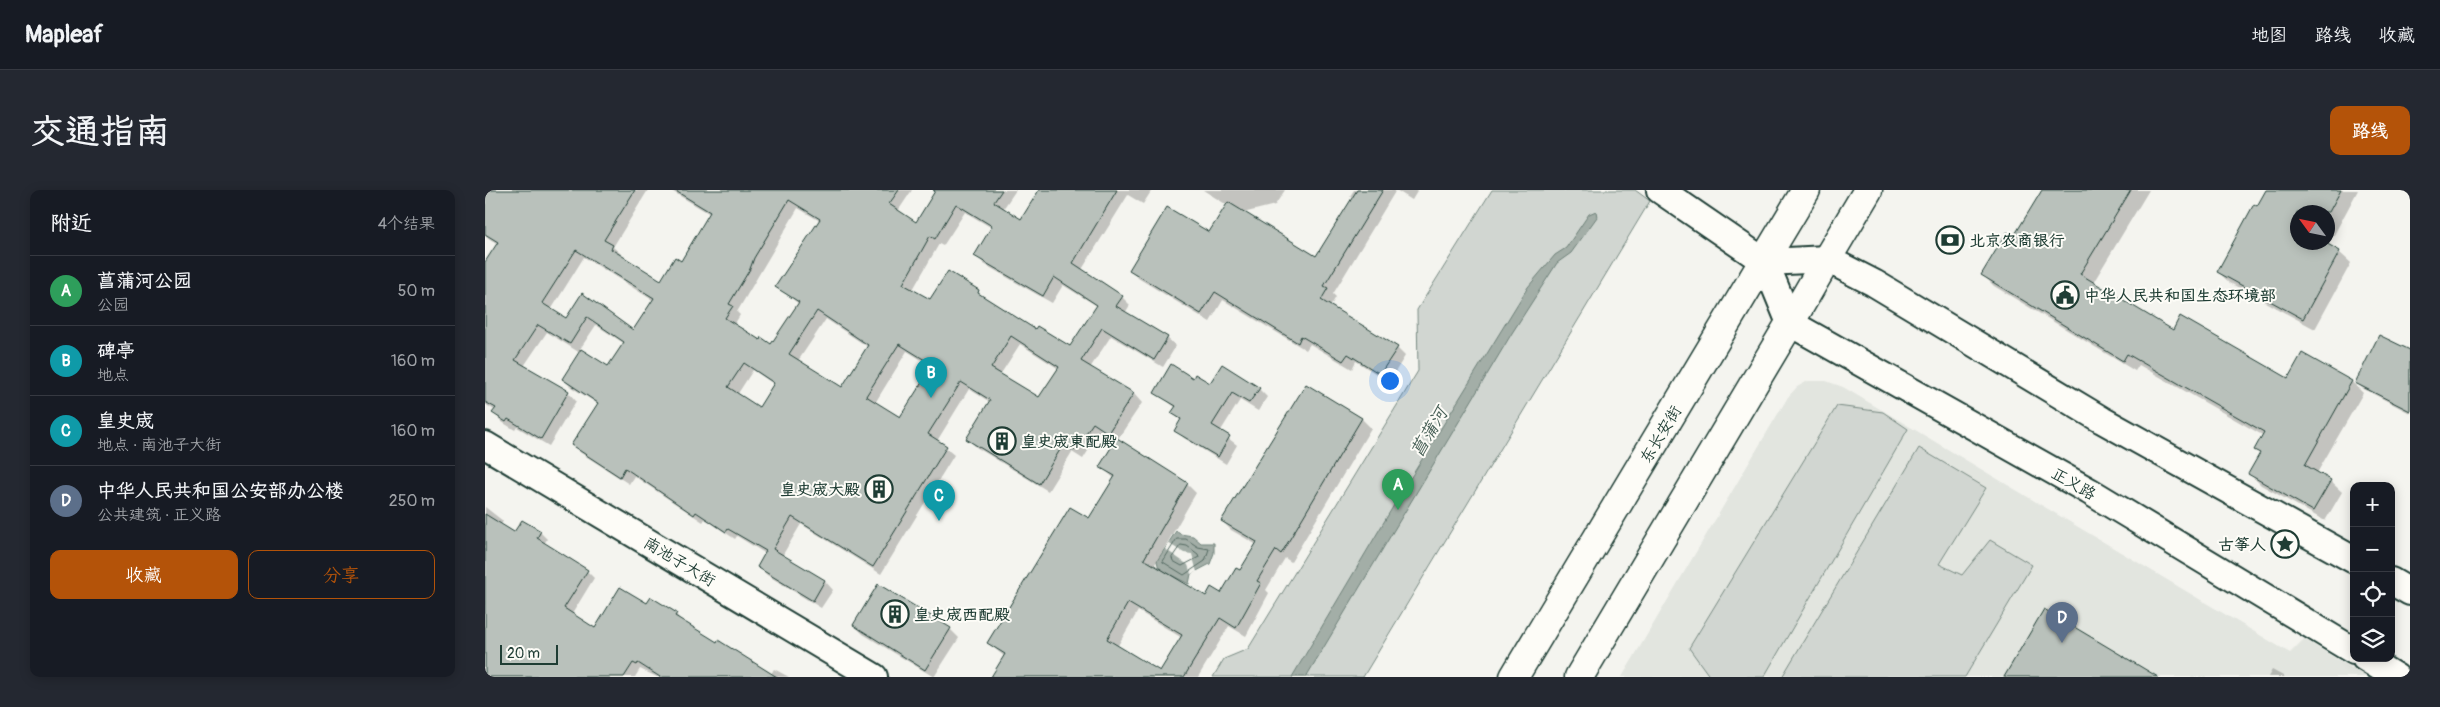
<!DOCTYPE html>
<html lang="zh">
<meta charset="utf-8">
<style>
:root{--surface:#171b24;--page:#242831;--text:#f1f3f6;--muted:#9ea1a6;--line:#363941;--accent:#b45309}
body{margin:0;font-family:Pangolin,"LXGW WenKai TC",sans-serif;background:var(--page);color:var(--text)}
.controls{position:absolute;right:15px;bottom:15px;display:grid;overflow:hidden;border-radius:10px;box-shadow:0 2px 12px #0003}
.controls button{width:45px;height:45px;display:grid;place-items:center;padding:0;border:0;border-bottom:1px solid var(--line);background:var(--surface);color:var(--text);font:25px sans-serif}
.compass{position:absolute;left:1805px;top:15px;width:45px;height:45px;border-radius:50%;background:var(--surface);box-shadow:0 2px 12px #0003;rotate:303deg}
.scale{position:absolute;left:15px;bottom:12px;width:58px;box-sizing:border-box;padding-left:5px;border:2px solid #1f3d34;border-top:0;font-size:14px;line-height:18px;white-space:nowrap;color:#1f3d34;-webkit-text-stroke:4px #fdfcf7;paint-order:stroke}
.you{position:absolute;left:904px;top:190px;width:18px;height:18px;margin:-12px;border:4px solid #fff;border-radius:50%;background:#1a73e8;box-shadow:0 0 0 8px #1a73e833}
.badge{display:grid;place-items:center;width:32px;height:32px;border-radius:50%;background:var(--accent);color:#fff;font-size:16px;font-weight:700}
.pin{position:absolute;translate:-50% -41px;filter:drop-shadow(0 1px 2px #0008)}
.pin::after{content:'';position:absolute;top:26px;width:18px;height:15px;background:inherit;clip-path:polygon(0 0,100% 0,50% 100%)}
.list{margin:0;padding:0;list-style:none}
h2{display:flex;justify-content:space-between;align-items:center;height:65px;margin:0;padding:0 20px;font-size:21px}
h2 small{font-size:16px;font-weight:400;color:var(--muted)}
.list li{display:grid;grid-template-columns:32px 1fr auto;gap:15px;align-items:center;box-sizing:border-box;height:70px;padding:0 20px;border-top:1px solid var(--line)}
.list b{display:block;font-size:19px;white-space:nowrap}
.list p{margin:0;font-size:16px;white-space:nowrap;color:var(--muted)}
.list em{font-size:16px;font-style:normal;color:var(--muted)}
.actions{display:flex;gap:10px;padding:15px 20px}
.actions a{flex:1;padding:11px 0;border:1px solid var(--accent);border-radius:10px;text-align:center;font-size:18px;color:var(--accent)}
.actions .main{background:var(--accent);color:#fff}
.icon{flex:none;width:28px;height:28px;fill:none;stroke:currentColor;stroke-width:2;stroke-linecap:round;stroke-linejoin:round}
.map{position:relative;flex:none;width:1925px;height:487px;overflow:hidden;border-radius:10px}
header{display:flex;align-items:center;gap:30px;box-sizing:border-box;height:70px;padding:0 25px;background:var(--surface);border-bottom:1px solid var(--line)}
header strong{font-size:24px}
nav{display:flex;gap:28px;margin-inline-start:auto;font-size:18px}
.intro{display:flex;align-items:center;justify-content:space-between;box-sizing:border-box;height:120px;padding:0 30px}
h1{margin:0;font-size:35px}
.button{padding:12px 22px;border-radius:10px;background:var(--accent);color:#fff;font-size:18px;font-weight:700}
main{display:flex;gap:30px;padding:0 30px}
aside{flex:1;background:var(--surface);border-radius:10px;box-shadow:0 2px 12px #0003}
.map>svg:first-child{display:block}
</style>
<header>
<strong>Mapleaf</strong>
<nav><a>地图</a><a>路线</a><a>收藏</a></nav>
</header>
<div class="intro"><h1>交通指南</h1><a class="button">路线</a></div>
<main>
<aside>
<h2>附近<small>4个结果</small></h2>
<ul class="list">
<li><span class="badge" style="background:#2e9e5b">A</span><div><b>菖蒲河公园</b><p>公园</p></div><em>50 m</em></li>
<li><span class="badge" style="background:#0f9aa8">B</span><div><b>碑亭</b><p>地点</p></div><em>160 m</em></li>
<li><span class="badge" style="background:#0f9aa8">C</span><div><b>皇史宬</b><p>地点 · 南池子大街</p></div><em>160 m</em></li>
<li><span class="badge" style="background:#5c6f8a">D</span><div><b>中华人民共和国公安部办公楼</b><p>公共建筑 · 正义路</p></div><em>250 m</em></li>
</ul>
<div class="actions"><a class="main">收藏</a><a>分享</a></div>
</aside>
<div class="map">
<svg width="1925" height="487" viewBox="0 0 1925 487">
<rect width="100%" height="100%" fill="#f4f4ef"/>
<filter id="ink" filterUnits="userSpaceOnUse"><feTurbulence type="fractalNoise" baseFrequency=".02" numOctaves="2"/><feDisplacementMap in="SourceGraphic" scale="10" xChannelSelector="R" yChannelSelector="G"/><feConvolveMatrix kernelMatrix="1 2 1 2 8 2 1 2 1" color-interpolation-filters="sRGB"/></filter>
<g filter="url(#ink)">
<!-- built -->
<polygon fill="#e2e5df" points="1323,191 1341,191 1358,197 1805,463 1819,449 1881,487 1137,487 1303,207 1312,197"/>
<!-- green -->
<g fill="#d1d6d1" stroke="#788a82">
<polygon points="1007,0 1150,0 1165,11 878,487 728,487 739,469 763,459 933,181 932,120"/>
<polygon points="1352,216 1398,222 1423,239 1279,487 1225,487 1204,458"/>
<polygon points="1434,258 1501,298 1454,374 1477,385 1505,350 1547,375 1480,487 1297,487"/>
</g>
<!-- water -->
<g fill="#a3aea7" stroke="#6e8179">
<polygon points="1111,21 1112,27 1086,63 1072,73 1027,143 821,487 807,487 912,310 1043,97 1070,65 1081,58 1104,24"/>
<polygon points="691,341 695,344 708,346 716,353 729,353 729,363 725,374 706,384 704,394 674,379 672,371"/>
</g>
<!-- pier -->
<polygon fill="#f4f4ef" points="683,353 699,363 707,364 712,382 706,384 703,375 680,359"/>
<!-- shadow -->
<g fill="#0003" fill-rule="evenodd">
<path d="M0,0H163L128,57L136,64L135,66L177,91L196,72L225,24L185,0H427L413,21L432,33L452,0H531L518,19L536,31L555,0H667L658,14L643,5L596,81L637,107L645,115L640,123L682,148L691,156L678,177L626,146L605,178L649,204L657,213L632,250L702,294L711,303L669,376L721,408L737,405L755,382L772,355L746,340L737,331L821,195L877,229L886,238L806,372L800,368L781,400L784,403L761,446L744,436L713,487H508L520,467L503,453L604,330L630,289L615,276L632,251L616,240L598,269L587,262L563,301L491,257L483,249L505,212L484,199L452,251L469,265L396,384L316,334L297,366L340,391L348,400L336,418L282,385L274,377L281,364L252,346L250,349L220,329L218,332L149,286L144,294L96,263L87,255L113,214L86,197L78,189L95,163L62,142L39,176L83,202L91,211L64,256L32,237L30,240L17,232L9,223L11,221L0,214V74L13,54L0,46ZM313,18L335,31L292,97L314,114L287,156L275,152L249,135L255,125L252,122ZM480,22L507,38L491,65L499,74L567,113L578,95L612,116L585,158L550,140L463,83L446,111L427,101L454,54L458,56ZM99,67L169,111L148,141L98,105L82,130L66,120ZM341,129L383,157L357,199L313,171ZM111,135L140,154L124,177L95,159ZM535,154L574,179L555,209L515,185ZM422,161L448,177L415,229L390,213ZM268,180L290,195L274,219L252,205ZM653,421L697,448L676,483L632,457Z"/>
<polygon points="718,0 800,0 790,15 758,23 832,68 868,9 865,6 869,0 933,0 927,10 911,0 848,104 851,107 845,117 912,158 920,166 904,192 871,171 867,179 825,154 821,160 738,110 725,132 653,88 645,79 724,44 742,15"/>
<polygon points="1559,0 1664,0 1608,93 1688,142 1803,189 1818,164 1867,192 1878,203 1832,283 1845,291 1857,302 1840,331 1776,295 1765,284 1776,264 1771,259 1779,246 1654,175 1650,181 1509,96 1497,84 1530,48"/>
<path d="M1782,0H1873L1843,56L1854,62L1866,73L1830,139L1745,93L1733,82ZM1812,22H1842V52H1812Z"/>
<polygon points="1925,162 1925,223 1877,198 1871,192"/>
<polygon points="708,189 725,195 774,199 782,207 773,221 755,210 735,242 752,255 741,274 699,248 691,240 696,231 688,223 691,218 671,202"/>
<polygon points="0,317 18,331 16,335 29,344 55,342 62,349 59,354 102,381 109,388 87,424 110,439 163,415 191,424 197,432 286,484 289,479 304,487 172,487 155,479 150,487 0,487"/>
<polygon points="369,435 465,439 474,448 449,487 378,444"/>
<polygon points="1787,480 1800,487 1783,487"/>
</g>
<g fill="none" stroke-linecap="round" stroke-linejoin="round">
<!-- shore -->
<g stroke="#546a62" stroke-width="1">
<polygon points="692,349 701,349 713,357 724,359 720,371 699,385 678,372"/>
<polygon points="696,355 702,356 713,364 714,367 697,376 688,371 687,368"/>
</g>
</g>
<!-- building -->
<g fill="#b9c1bb" stroke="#1f3d34" fill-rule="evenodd">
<path d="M0,0H150L119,50L128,55L126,59L176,90L190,67L196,71L225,22L189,0H414L404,14L431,32L450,1L448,0H517L509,12L536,29L554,0H632L588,73L638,106L631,116L683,147L669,170L617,138L596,171L649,203L623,243L608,233L589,261L578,255L554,294L481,249L505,210L476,192L443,244L462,256L388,377L307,327L288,359L340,390L328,411L272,377L281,361L243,339L241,342L211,322L209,325L140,278L135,287L86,255L113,213L77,189L96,159L123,176L139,152L102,127L85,154L53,135L30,170L84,201L56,249L23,229L21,232L7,223L11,218L0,212V72L13,52L0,44ZM304,10L335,29L290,97L314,112L286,154L276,147L275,150L240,128L248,116L244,114L265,79L269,68ZM471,14L507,36L489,66L558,106L569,87L612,115L585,156L552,136L550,139L493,103L494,100L463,81L445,109L418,94L445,46L450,49ZM91,60L169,108L148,140L97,103L81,128L57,113ZM332,121L383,155L357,197L304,164ZM526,146L574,177L554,207L506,178ZM414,154L448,175L415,227L381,206ZM259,173L289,193L274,217L243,197Z"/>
<polygon points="872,0 898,0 839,96 843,98 836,110 913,157 895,184 863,164 858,171 816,146 813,153 730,102 716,124 644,80 682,17 724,42 743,12 831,66"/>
<polygon points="1557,0 1646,0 1595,84 1688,140 1695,126 1803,188 1817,163 1867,191 1820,275 1846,290 1828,321 1763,284 1775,263 1769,260 1779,242 1642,164 1638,171 1496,85 1522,42 1529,46"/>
<polygon points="1781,0 1856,0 1844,22 1812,22 1812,52 1839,52 1855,61 1818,129 1732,82 1769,14 1772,16"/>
<polygon points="1894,145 1925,160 1925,221 1870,193"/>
<polygon points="686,174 708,188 710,184 725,193 737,174 775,198 764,213 747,203 727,235 745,246 733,267 689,241 696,229 686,223 691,216 669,203"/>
<path d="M821,194L877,228L796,364L791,360L772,391L776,393L751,438L735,428L699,487H506L520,464L502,453L585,317L604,328L630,286L614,277L632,248L703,293L659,369L721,406L726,397L736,403L751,378L755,380L772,352L736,331ZM643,413L697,445L675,481L622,449Z"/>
<polygon points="0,324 29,342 37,330 56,341 52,348 103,380 79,418 110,438 135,397 162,413 166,407 192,423 190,426 232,452 233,450 292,487 175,487 153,473 152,475 148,473 139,487 0,487"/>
<polygon points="393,394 466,438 440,480 368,435"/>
<polygon points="1559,419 1673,487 1519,487"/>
</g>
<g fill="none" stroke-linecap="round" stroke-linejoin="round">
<!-- secondary casing -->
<g stroke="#1f3d34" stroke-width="30">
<g id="secondary">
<polyline points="1175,0 1280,72"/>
<polyline points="1280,72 1305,133 1604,301 1869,461"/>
<polyline points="1280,72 1342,69 1389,93 1617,230 1869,370"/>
<polyline points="0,255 389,487"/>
<polyline points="1906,391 1925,402"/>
<polyline points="1880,468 1911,487"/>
</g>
</g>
<!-- primary casing -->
<g stroke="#1f3d34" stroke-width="31">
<polyline id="primary" points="1305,133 1342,69"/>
</g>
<!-- highway casing -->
<g stroke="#1f3d34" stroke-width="31">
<g id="highway">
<polyline points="1342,69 1383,0"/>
<polyline points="1029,487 1321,0"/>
<polyline points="1094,487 1305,133"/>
</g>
</g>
<!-- secondary -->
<use href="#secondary" stroke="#fdfcf7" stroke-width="26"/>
<!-- primary -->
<use href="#primary" stroke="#fdfcf7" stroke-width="28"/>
<!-- highway -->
<use href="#highway" stroke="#fdfcf7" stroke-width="28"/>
</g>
</g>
<!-- icons -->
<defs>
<g id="bank-ring" transform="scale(1.4375)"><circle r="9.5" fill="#fdfcf7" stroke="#1f3d34" stroke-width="1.5"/><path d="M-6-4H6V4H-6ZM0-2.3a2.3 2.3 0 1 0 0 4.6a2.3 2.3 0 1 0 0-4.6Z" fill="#1f3d34"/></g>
<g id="civic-ring" transform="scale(1.4375)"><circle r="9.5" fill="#fdfcf7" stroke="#1f3d34" stroke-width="1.5"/><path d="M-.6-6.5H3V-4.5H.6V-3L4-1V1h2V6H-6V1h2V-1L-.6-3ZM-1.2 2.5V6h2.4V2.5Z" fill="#1f3d34"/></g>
<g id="building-ring" transform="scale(1.4375)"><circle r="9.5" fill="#fdfcf7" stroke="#1f3d34" stroke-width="1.5"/><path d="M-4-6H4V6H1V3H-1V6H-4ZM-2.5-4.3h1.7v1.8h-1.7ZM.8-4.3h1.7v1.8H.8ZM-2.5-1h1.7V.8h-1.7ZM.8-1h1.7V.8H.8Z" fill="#1f3d34"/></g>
<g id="sight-ring" transform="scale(1.4375)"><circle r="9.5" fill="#fdfcf7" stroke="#1f3d34" stroke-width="1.5"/><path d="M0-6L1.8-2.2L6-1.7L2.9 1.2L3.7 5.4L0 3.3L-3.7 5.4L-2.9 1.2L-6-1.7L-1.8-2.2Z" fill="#1f3d34"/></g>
</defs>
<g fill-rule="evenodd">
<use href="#bank-ring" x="1465" y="50"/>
<use href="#civic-ring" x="1580" y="105"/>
<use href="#building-ring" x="517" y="251"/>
<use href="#building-ring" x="394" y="299"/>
<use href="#sight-ring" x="1800" y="354"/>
<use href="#building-ring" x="410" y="424"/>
</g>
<g text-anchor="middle" stroke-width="4" stroke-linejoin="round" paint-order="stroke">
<!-- poi labels -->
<g font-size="16" font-weight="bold" fill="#1f3d34" stroke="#fdfcf7" text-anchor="start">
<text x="1484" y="56">北京农商银行</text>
<text x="1599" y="111">中华人民共和国生态环境部</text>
<text x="536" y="257">皇史宬東配殿</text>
<text x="375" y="305" text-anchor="end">皇史宬大殿</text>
<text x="1781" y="360" text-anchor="end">古筝人</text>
<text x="429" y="430">皇史宬西配殿</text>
</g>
<!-- street labels -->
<g font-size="16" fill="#1f3d34" stroke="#fdfcf7">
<text transform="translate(1175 244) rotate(-59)" y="6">东长安街</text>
<text transform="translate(1589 293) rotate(30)" y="6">正义路</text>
<text transform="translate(195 371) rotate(31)" y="6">南池子大街</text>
</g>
<!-- water labels -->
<g font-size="18" font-style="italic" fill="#475f56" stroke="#fdfcf7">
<text transform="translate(944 242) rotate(-59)" y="6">菖蒲河</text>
</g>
</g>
</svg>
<div class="controls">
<button>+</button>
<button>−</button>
<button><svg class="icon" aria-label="locate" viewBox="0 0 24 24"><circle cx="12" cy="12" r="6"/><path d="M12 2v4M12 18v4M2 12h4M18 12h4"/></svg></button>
<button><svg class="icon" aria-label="layers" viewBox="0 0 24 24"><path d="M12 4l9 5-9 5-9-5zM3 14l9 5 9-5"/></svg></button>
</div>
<svg class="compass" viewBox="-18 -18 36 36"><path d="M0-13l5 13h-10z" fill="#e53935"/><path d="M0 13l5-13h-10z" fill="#9ea1a6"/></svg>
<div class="scale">20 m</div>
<div class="you"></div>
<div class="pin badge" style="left:913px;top:320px;background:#2e9e5b">A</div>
<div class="pin badge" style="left:446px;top:208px;background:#0f9aa8">B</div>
<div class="pin badge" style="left:454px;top:331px;background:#0f9aa8">C</div>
<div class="pin badge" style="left:1577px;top:453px;background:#5c6f8a">D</div>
</div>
</main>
